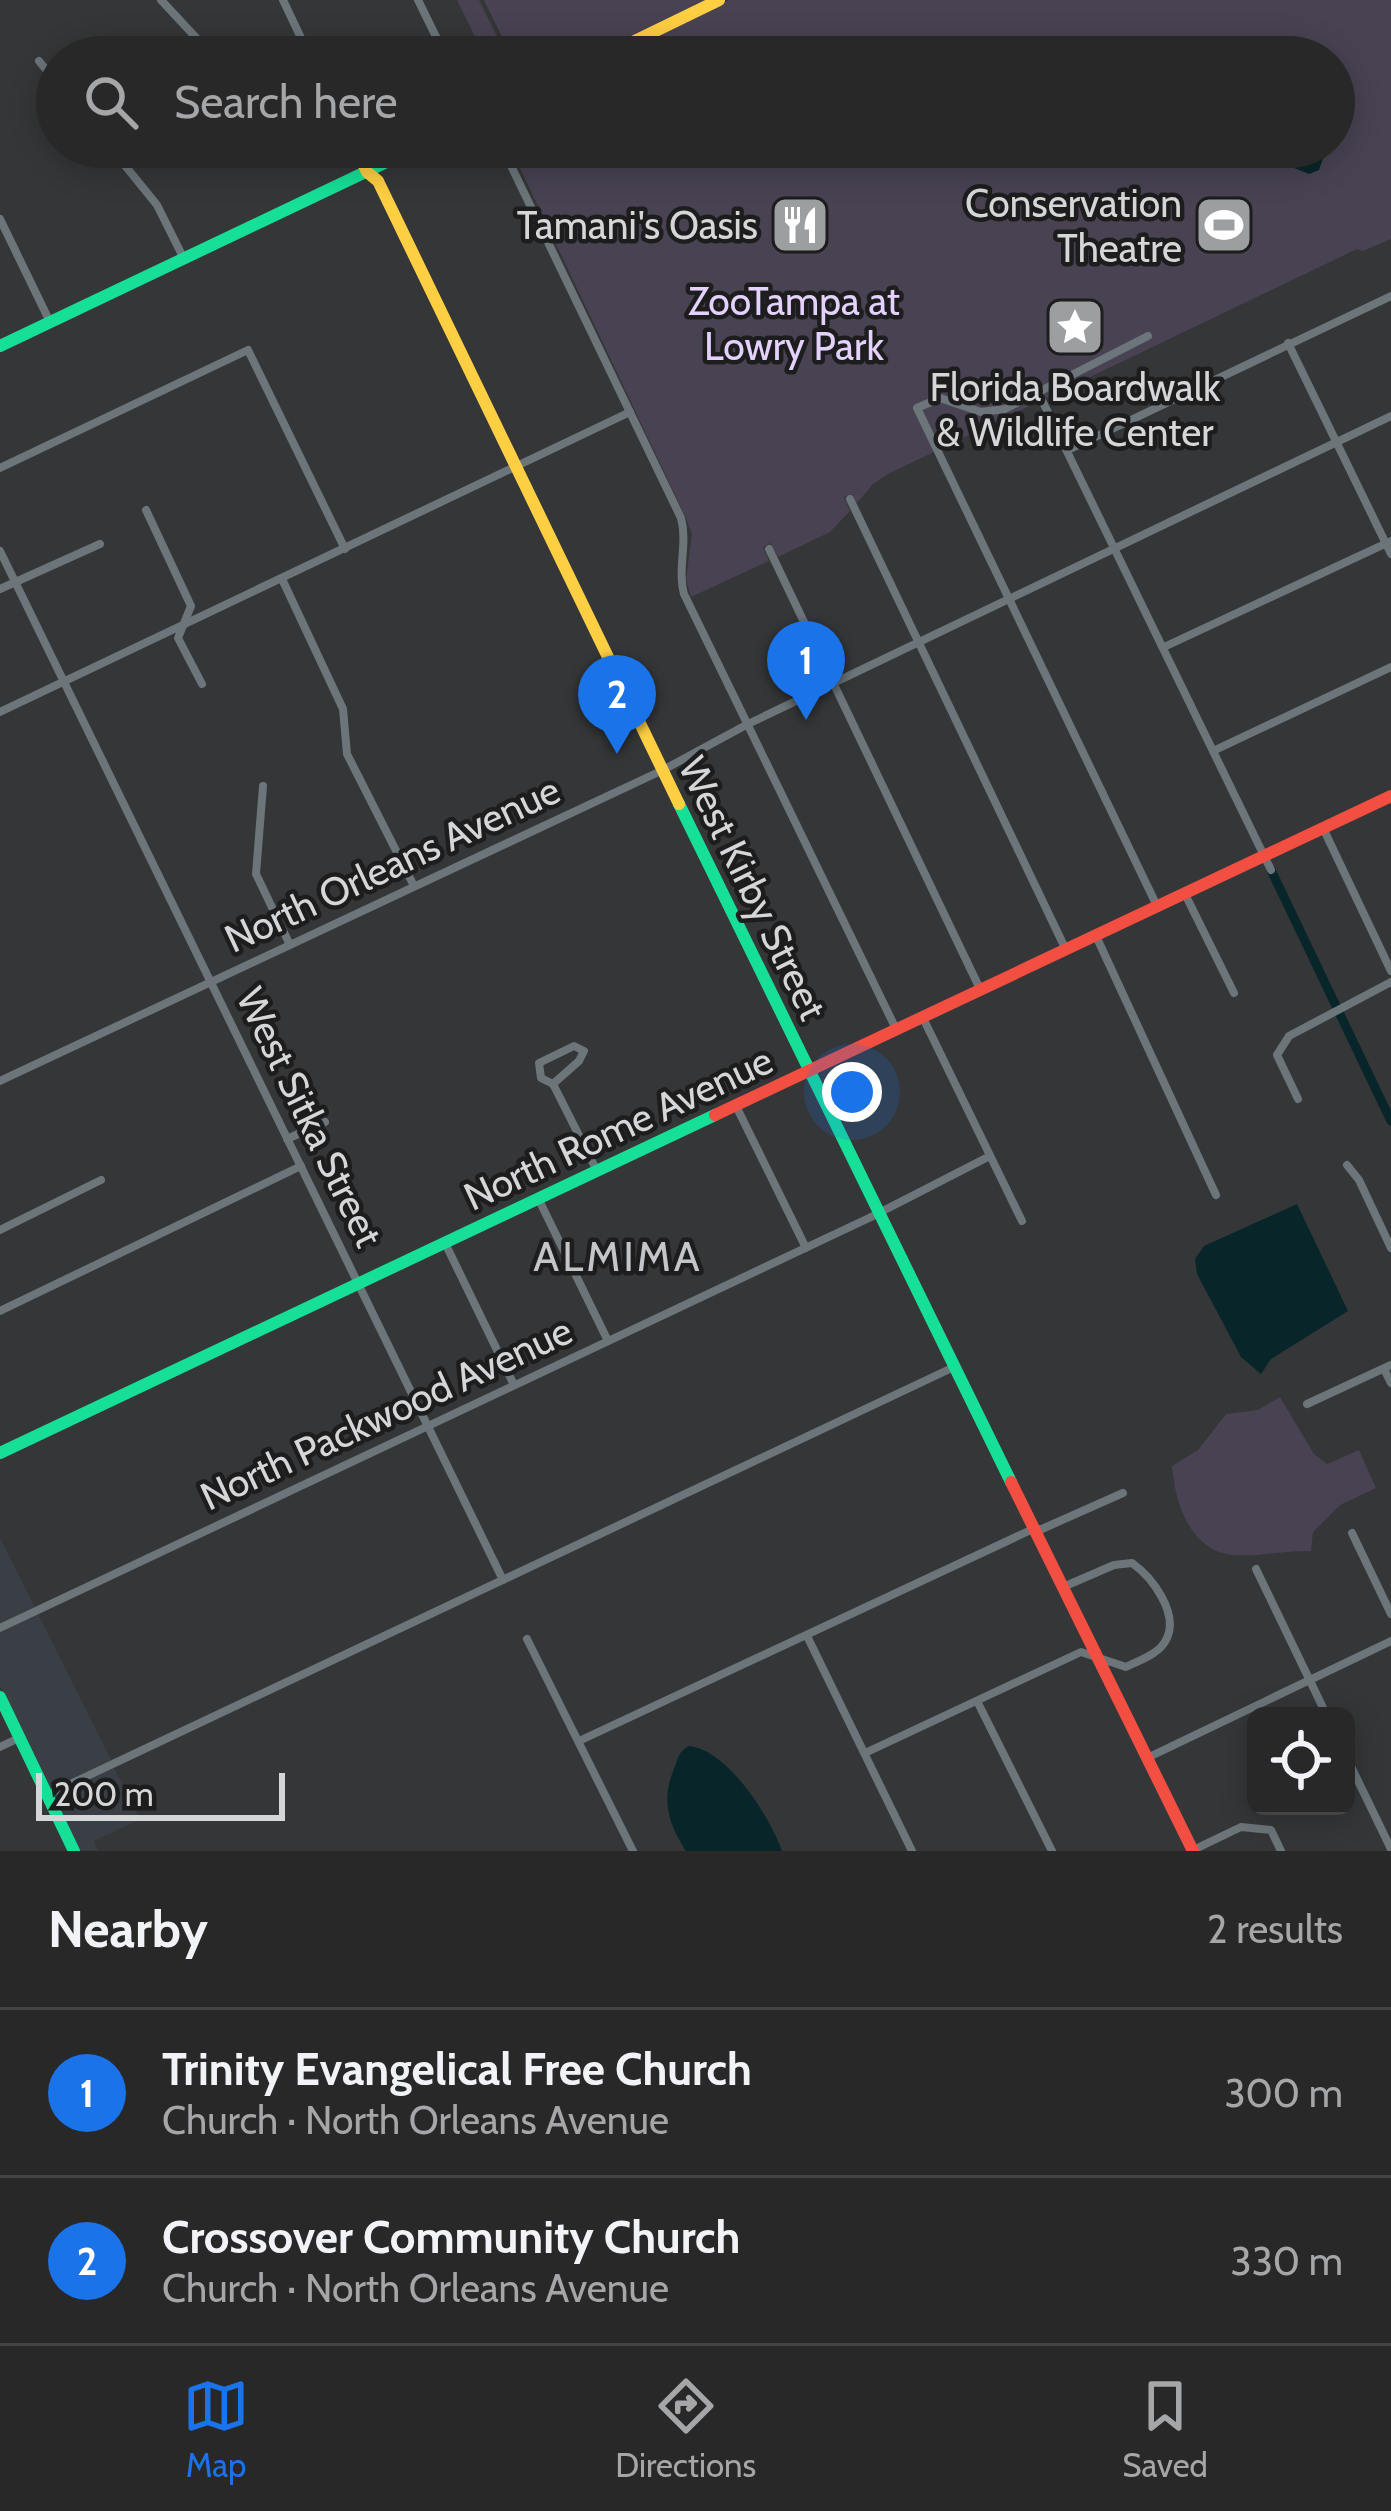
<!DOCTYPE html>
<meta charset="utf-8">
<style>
:root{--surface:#282829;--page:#343435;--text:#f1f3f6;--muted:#a5a6a8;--line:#444446;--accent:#1a73e8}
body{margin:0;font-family:Cabin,sans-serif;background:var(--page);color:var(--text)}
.controls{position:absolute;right:36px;bottom:36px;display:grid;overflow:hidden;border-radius:18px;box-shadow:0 6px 30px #0003}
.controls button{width:108px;height:108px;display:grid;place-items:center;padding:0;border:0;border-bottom:3px solid var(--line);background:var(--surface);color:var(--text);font:60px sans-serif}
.scale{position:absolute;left:36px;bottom:30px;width:249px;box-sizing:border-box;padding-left:12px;border:6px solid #d5d6d8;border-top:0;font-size:33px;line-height:42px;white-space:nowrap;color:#d5d6d8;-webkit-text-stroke:9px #1d1d1e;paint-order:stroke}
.you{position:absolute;left:852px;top:1092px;width:42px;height:42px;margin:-30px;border:9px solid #fff;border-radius:50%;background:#1a73e8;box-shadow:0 0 0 18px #1a73e833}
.badge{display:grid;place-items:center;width:78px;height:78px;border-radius:50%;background:var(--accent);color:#fff;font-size:39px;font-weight:700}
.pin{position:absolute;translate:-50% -99px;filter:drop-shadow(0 3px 6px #0008)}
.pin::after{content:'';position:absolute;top:63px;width:42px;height:36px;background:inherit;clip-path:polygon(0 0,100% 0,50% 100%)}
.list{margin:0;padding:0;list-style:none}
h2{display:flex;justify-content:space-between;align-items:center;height:156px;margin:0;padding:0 48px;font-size:51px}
h2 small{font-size:39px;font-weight:400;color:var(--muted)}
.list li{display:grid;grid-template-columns:78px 1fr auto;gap:36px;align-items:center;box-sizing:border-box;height:168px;padding:0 48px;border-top:3px solid var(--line)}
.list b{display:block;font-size:45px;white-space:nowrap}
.list p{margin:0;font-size:39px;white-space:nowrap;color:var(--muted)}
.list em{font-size:39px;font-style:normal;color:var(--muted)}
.icon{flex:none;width:66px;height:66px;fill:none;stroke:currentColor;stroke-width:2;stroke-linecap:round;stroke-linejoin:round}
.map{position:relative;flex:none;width:1391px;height:1851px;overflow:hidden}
.search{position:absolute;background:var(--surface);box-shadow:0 6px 30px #0003;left:36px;right:36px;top:36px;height:132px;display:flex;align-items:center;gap:30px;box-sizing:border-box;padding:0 42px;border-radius:66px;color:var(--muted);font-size:45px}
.sheet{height:492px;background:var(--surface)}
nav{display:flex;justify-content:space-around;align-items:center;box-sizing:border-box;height:168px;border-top:3px solid var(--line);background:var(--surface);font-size:33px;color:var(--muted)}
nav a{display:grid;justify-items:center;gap:6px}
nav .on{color:var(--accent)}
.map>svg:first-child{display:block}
</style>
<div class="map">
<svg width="1391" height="1851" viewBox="0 0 1391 1851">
<rect width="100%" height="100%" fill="#353637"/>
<!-- built -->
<g fill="#393f45">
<polygon points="0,1537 35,1607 0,1623"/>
<polygon points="38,1614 111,1760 50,1789 0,1686 0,1633"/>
<polygon points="114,1768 140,1819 94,1841 98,1851 80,1851 53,1796"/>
</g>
<!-- green -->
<g fill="#484252">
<polygon points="457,0 479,0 507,57 485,57"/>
<polygon points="484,0 710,0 593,57 512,57"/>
<polygon points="729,0 1391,0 1391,239 1363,251 1357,249 888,474 873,484 857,503 852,494 844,497 850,511 830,532 778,557 770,543 763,547 769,561 691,597 686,579 692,534 685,516 510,147 1334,147 1334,57 612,57"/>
<path d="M1280,1397L1314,1454L1327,1464L1359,1450L1376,1488L1340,1505L1313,1532L1311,1551C1285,1550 1259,1557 1233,1555C1190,1551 1175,1503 1172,1466L1198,1450L1226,1414L1258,1410Z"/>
</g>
<!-- water -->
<g fill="#08262a">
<polygon points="1277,147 1327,147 1319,170 1309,174 1294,168"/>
<polygon points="1297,1204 1348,1311 1271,1359 1261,1374 1241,1357 1197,1274 1195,1259 1204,1246"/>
<path d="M689,1746C728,1750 770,1817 782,1851H686C668,1823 661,1800 674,1769C679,1757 678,1752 689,1746Z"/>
</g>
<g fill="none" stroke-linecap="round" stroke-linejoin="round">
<!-- canal -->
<polyline stroke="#08262a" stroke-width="9" points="1271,870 1391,1121"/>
<!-- street -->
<g stroke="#6b757a" stroke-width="8">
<polyline points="161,0 214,57"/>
<polyline points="283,0 310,57"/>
<polyline points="418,0 446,57"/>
<polyline points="39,61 57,83"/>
<polyline points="110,147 157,205 184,259"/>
<path d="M502,147L681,518C688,544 677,569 684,594L897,1031"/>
<polyline points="0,219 50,322"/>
<polyline points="1148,336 1005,409 981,412 940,398 917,408 1157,906"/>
<polyline points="1288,343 1391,554"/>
<polyline points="1038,392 1271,870"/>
<polyline points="1068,450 1391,296"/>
<polyline points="0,468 248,350 345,549"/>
<polyline points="850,499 1066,950"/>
<polyline points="146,510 191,606 178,638 202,684"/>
<polyline points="769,549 981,991"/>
<polyline points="0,551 503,1580"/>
<polyline points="282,579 343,709 347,754 414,886"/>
<polyline points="0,589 100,544"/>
<polyline points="1164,647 1391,541"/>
<polyline points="0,712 630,412"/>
<polyline points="1213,751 1391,667"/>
<polyline points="263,786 256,874 290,945"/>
<polyline points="1323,828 1391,971"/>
<polyline points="1185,894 1234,993"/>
<polyline points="1096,936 1216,1195"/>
<polyline points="923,1018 1022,1221"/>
<polygon points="574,1046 584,1051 579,1061 553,1084 541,1078 539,1063"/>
<polyline points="0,1081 663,770 748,724 1391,416"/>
<polyline points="553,1084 597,1171"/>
<polyline points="1298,1099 1277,1055 1289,1036 1391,982"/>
<polyline points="736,1106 806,1248"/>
<polyline points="287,1139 325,1122"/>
<polyline points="1347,1165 1359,1180 1391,1248"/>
<polyline points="538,1198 608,1341"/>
<polyline points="0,1230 101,1180"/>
<polyline points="445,1243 514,1385"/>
<polyline points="0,1311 301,1166"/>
<polyline points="1384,1369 1391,1383"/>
<polyline points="1307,1404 1391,1365"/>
<polyline points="1352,1533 1391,1614"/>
<polyline points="1256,1569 1327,1716"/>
<polyline points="0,1628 869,1218 990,1156"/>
<polyline points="807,1636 912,1851"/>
<polyline points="527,1639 633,1851"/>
<polyline points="977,1701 1052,1851"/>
<polyline points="579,1741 1033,1529 1042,1529 1123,1493"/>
<polyline points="0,1747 19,1738"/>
<path d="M865,1753L1081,1652L1126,1667C1140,1660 1159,1654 1166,1640C1180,1614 1152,1577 1132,1563L1114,1565L1063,1587"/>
<polyline points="1346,1756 1391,1849"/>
<polyline points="1147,1758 1391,1641"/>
<polyline points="47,1795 954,1367"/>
<polyline points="1193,1850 1241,1827 1271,1830 1281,1851"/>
</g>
<!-- fast -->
<g stroke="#16e098" stroke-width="12">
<polyline points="0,346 418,147"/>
<polyline points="679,804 1011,1482"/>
<polyline points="0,1453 715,1115"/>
<polyline points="0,1697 74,1851"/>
</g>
<!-- slow -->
<g stroke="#ffcf43" stroke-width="12">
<polyline points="602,57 719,0"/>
<polyline points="355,147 367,172 378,181 679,804"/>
</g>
<!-- jam -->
<g stroke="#f24e42" stroke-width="12">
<polyline points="715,1115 1391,796"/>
<polyline points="1011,1482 1193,1851"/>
</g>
</g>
<!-- icons -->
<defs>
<g id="restaurant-square" transform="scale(3)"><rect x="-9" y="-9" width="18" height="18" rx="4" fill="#9d9ea0" stroke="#1d1d1e"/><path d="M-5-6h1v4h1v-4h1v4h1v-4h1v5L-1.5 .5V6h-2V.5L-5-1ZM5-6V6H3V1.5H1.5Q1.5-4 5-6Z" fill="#fff"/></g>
<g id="stadium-square" transform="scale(3)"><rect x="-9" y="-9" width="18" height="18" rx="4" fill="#9d9ea0" stroke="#1d1d1e"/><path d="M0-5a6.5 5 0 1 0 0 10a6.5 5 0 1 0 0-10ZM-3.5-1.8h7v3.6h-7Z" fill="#fff"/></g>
<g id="sight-square" transform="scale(3)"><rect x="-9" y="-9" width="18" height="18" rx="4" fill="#9d9ea0" stroke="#1d1d1e"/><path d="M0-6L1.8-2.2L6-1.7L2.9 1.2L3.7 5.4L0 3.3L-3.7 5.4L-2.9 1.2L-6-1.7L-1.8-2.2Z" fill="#fff"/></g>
</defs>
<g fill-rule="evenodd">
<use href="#restaurant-square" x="800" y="225"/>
<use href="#stadium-square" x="1224" y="225"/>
<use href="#sight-square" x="1075" y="327"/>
</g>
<g text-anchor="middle" stroke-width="9" stroke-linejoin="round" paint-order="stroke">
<!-- poi labels -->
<g font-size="39" fill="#d5d6d8" stroke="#1d1d1e" text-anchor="end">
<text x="1182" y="217">Conservation<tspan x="1182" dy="45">Theatre</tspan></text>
<text x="758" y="239">Tamani's Oasis</text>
<text x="1075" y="401" text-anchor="middle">Florida Boardwalk<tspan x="1075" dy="45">&amp; Wildlife Center</tspan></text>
</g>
<!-- park labels -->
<g font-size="39" fill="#e3d2ff" stroke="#1d1d1e">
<text x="794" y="315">ZooTampa at<tspan x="794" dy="45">Lowry Park</tspan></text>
</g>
<!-- street labels -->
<g font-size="39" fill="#d5d6d8" stroke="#1d1d1e">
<text transform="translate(392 864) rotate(-25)" y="14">North Orleans Avenue</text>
<text transform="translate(753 888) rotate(64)" y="14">West Kirby Street</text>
<text transform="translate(310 1117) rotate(64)" y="14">West Sitka Street</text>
<text transform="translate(618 1128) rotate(-25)" y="14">North Rome Avenue</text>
<text transform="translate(386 1413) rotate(-25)" y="14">North Packwood Avenue</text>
</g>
<!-- neighbourhood labels -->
<g font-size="42" letter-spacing="3" fill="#c3c5c8" stroke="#1d1d1e">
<text x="618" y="1271">ALMIMA</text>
</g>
</g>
</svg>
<div class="controls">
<button><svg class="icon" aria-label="locate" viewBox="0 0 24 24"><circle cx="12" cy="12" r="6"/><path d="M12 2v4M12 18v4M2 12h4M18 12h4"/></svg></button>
</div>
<div class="scale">200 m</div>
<div class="you"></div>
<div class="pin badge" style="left:806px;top:720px">1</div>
<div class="pin badge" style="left:617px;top:754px">2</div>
<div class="search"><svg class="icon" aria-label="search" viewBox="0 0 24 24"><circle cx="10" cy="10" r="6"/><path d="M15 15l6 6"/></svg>Search here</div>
</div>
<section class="sheet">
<h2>Nearby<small>2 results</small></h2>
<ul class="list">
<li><span class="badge">1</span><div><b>Trinity Evangelical Free Church</b><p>Church · North Orleans Avenue</p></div><em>300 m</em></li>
<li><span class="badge">2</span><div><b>Crossover Community Church</b><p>Church · North Orleans Avenue</p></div><em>330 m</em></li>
</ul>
</section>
<nav>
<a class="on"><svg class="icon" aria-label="map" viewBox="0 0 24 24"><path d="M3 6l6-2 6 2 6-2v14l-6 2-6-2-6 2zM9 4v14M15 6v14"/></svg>Map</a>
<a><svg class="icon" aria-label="directions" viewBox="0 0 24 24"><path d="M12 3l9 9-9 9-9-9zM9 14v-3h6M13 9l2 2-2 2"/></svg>Directions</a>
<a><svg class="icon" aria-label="saved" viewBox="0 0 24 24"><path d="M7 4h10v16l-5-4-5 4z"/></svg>Saved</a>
</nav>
